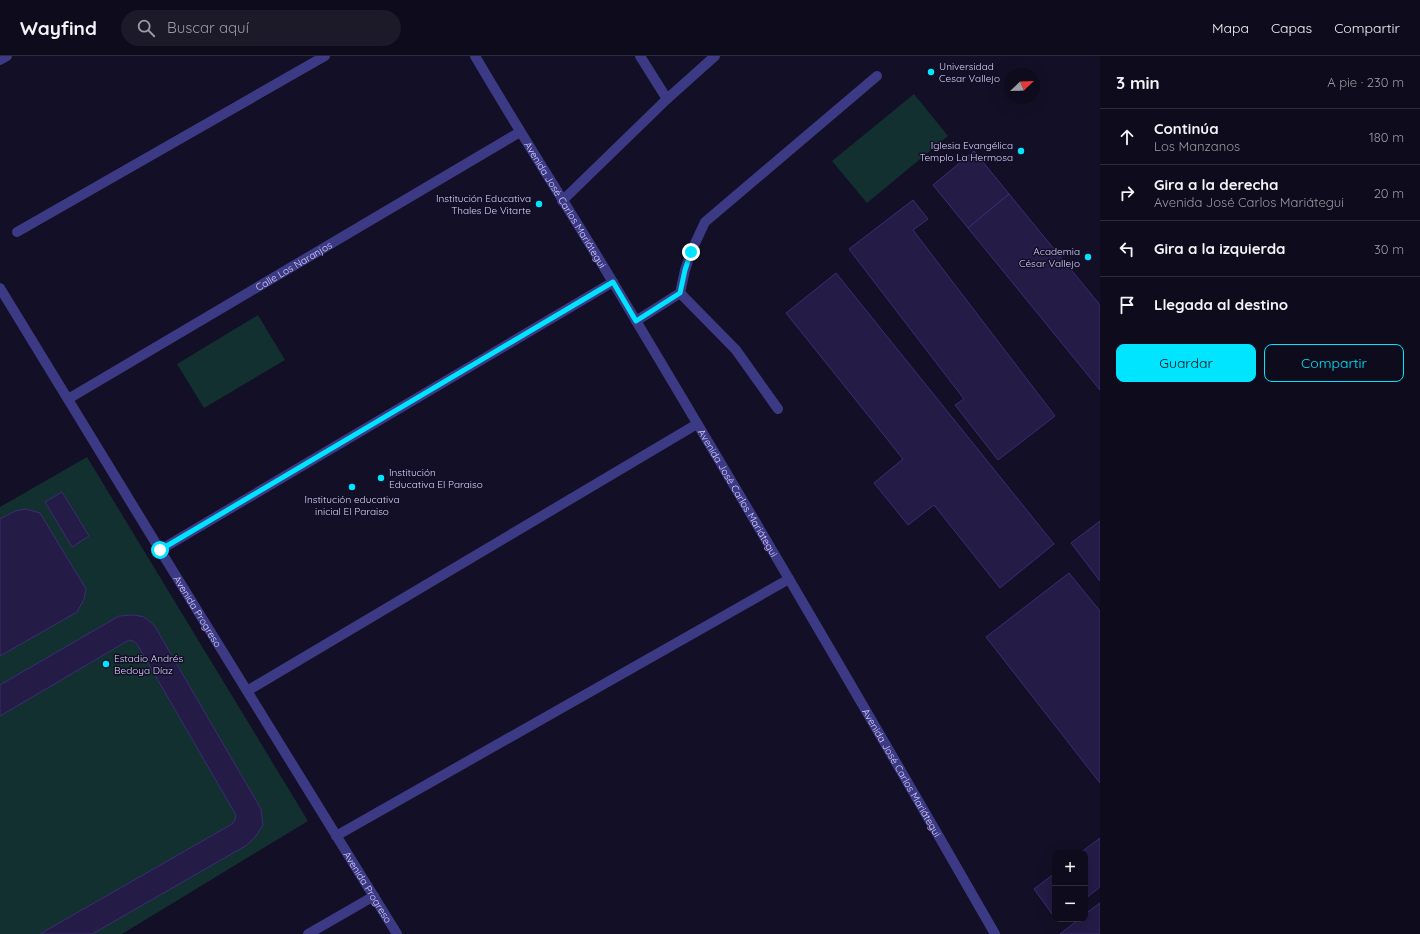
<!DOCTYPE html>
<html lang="es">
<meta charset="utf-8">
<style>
:root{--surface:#0e0b1c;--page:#1c1929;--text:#f1f3f6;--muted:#9b9ba3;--line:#2e2b3b;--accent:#00e5ff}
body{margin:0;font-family:Quicksand,sans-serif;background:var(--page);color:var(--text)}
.controls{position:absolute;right:12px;bottom:12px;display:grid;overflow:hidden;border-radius:8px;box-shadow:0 4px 16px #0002}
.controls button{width:36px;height:36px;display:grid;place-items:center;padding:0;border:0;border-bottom:1px solid var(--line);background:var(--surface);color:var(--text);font:20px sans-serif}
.compass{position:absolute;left:1004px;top:12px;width:36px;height:36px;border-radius:50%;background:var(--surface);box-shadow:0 4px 16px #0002;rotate:67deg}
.stop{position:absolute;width:12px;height:12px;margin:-9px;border:3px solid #00e5ff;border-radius:50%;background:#fff}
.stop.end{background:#00e5ff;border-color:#fff;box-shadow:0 1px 4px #0008}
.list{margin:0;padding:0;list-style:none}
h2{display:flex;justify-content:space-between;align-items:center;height:52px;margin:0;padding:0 16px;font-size:17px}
h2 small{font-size:13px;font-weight:400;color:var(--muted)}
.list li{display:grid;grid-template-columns:26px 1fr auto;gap:12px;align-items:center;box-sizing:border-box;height:56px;padding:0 16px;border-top:1px solid var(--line)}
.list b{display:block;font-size:15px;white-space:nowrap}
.list p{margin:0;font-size:13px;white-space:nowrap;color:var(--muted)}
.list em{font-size:13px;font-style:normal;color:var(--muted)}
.actions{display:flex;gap:8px;padding:12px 16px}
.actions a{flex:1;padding:9px 0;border:1px solid var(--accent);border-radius:8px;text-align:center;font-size:14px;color:var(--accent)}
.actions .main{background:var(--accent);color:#111}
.icon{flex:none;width:22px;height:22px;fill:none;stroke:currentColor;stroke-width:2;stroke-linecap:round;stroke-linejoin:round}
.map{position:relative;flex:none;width:1100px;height:878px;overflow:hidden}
header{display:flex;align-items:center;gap:24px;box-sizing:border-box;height:56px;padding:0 20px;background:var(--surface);border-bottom:1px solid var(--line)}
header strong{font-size:19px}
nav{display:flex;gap:22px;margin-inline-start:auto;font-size:14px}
.search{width:280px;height:36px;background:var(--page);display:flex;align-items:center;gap:10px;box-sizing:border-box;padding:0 14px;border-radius:22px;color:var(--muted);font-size:15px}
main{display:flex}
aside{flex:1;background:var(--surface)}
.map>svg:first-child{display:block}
</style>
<header>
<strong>Wayfind</strong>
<div class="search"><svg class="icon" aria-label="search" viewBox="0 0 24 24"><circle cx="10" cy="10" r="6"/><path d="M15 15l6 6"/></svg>Buscar aquí</div>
<nav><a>Mapa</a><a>Capas</a><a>Compartir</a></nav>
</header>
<main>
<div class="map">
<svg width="1100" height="878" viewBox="0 0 1100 878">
<rect width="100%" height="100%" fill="#130f26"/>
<!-- green -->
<g fill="#12302f">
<polygon points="914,38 948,80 867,147 832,105"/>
<polygon points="258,259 285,304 204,352 177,308"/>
<polygon points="87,401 308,765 122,878 0,878 0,451"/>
</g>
<!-- building -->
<g fill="#241b47" stroke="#3b2d73">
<polygon points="974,95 1009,138 968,172 933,129"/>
<polygon points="1009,138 1100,249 1100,334 968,172"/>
<polygon points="913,144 928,163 913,174 1055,360 998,404 955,349 964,343 849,193"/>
<polygon points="836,217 1054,488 1000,532 934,449 908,469 874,427 903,403 786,257"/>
<polygon points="62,436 89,480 72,491 45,446"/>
<polygon points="26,453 40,457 86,533 84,543 77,556 0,600 0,463 15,455"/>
<polygon points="1100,465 1100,525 1071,487"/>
<polygon points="1069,517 1100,555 1100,727 986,581"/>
<polygon points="134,559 144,561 154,569 261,753 263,769 256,780 247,789 92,878 40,878 232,768 235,764 236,759 137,588 133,585 129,584 0,660 0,629 119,560"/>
<polygon points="1100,782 1100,831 1085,843 1085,797 1080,797"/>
<polygon points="1055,817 1055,862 1034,833"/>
<polygon points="1100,847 1100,878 1060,878 1079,863 1085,863 1085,858"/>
</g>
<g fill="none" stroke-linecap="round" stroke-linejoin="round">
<!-- service -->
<g stroke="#3d3a85" stroke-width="10">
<polyline points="680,237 736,294 778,353"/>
<polyline points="636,265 680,237 685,214 691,196 705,166 877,20"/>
</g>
<!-- minor -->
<g stroke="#3d3a85" stroke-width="10">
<polyline points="640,0 667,43"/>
<polyline points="0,4 7,0"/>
<polyline points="562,145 667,43 715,0"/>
<polyline points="17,176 325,0"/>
<path id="s1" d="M0,232L160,494L397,878"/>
<path id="s2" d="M68,343L520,76"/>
<polyline points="160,494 613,226"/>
<polyline points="247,635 697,368"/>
<polyline points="336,780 789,523"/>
<polyline points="308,878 374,840"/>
</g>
<!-- tertiary -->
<path stroke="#3d3a85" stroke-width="10" id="s3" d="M475,0C520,77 568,151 614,228C743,443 870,660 995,878"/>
</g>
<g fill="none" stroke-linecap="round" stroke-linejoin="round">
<!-- route -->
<polyline stroke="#00e5ff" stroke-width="5" points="160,494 613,226 636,265 680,237 685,214 691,196"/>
</g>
<!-- markers -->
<g fill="#00e5ff" stroke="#130f26" stroke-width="1.5">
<circle cx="931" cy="16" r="4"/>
<circle cx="1021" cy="95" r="4"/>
<circle cx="539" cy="148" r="4"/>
<circle cx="1088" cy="201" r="4"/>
<circle cx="381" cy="422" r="4"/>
<circle cx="352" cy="431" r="4"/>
<circle cx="106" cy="608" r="4"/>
</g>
<g text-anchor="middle" stroke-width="3" stroke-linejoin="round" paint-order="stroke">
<!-- poi labels -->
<g font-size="10" fill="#d9d4ff" stroke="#130f26" text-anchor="start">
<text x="939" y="14">Universidad<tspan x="939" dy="12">Cesar Vallejo</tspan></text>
<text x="1013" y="93" text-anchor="end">Iglesia Evangélica<tspan x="1013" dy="12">Templo La Hermosa</tspan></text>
<text x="531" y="146" text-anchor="end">Institución Educativa<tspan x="531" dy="12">Thales De Vitarte</tspan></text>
<text x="1080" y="199" text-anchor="end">Academia<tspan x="1080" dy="12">César Vallejo</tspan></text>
<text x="389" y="420">Institución<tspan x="389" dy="12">Educativa El Paraiso</tspan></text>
<text x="352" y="447" text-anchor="middle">Institución educativa<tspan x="352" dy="12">inicial El Paraiso</tspan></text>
<text x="114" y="606">Estadio Andrés<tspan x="114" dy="12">Bedoya Díaz</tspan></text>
</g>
<!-- street labels -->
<g font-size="10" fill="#d9d4ff" stroke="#130f26">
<text dy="4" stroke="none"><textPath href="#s3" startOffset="174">Avenida José Carlos Mariátegui</textPath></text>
<text dy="4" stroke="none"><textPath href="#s2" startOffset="262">Calle Los Naranjos</textPath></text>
<text dy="4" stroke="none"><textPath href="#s3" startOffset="510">Avenida José Carlos Mariátegui</textPath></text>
<text dy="4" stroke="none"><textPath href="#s1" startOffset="379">Avenida Progreso</textPath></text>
<text dy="4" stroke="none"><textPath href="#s3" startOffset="834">Avenida José Carlos Mariátegui</textPath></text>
<text dy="4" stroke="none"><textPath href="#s1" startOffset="703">Avenida Progreso</textPath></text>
</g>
</g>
</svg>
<div class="controls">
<button>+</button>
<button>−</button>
</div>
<svg class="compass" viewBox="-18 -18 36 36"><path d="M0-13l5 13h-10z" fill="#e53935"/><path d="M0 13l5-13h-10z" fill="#9b9ba3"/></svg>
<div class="stop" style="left:160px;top:494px"></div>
<div class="stop end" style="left:691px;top:196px"></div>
</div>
<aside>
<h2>3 min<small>A pie · 230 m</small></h2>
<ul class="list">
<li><svg class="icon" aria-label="ahead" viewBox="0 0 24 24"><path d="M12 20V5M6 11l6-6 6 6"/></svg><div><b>Continúa</b><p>Los Manzanos</p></div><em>180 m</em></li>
<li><svg class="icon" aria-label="right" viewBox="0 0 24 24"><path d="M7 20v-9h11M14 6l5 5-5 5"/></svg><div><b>Gira a la derecha</b><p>Avenida José Carlos Mariátegui</p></div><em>20 m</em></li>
<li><svg class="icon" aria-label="left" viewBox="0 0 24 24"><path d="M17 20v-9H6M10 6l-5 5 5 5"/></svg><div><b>Gira a la izquierda</b></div><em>30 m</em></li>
<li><svg class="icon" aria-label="arrive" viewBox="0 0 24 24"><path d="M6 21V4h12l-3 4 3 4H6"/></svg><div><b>Llegada al destino</b></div></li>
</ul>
<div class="actions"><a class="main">Guardar</a><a>Compartir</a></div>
</aside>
</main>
